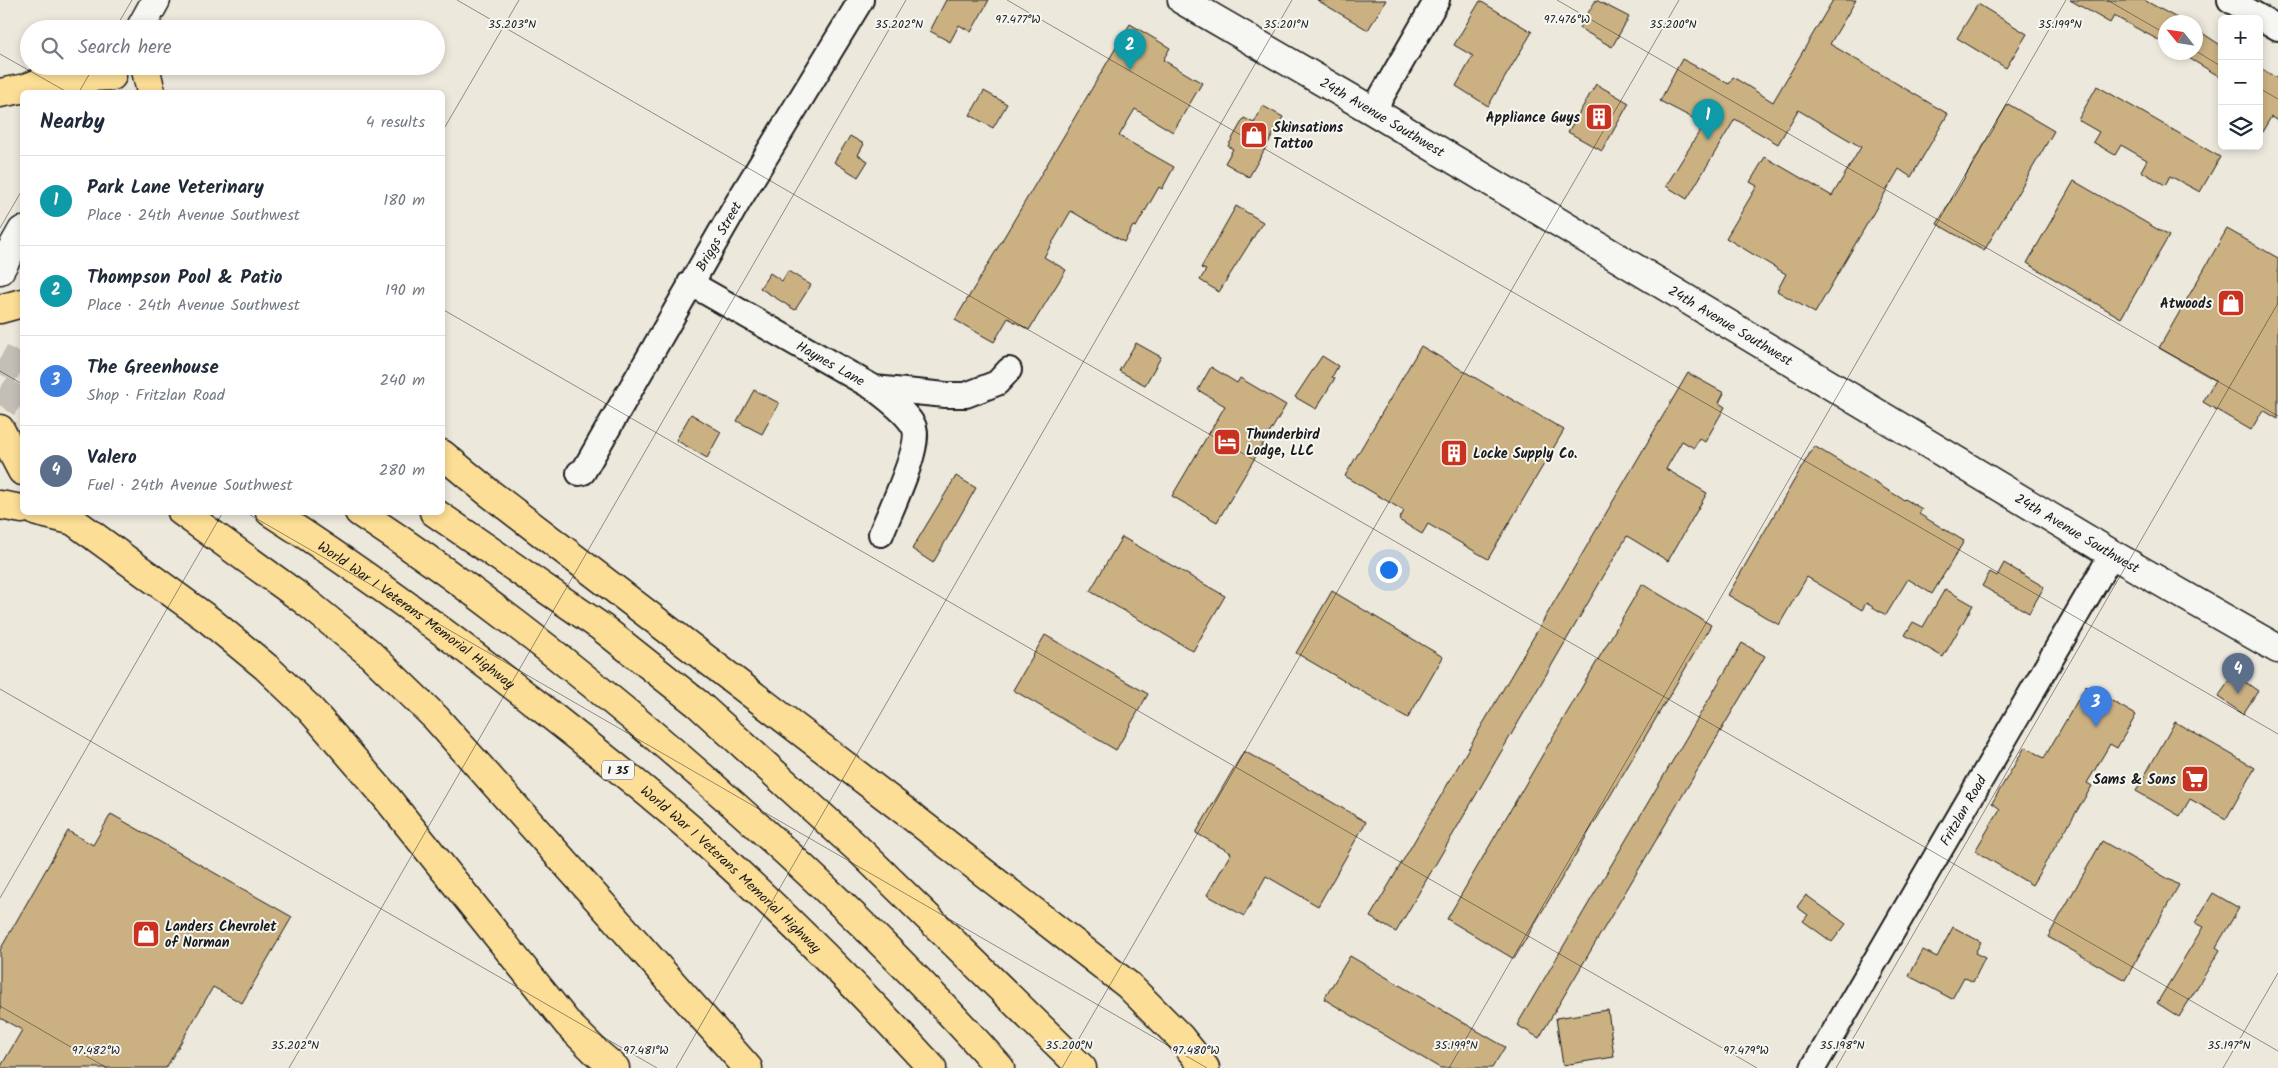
<!DOCTYPE html>
<meta charset="utf-8">
<style>
:root{--surface:#fff;--page:#f2f2f3;--text:#1f2937;--muted:#747a83;--line:#e0e1e3;--accent:#0f766e}
body{margin:0;font-family:Kalam,sans-serif;background:var(--page);color:var(--text)}
.controls{position:absolute;right:15px;top:15px;display:grid;overflow:hidden;border-radius:8px;box-shadow:0 2px 8px #0003}
.controls button{width:45px;height:45px;display:grid;place-items:center;padding:0;border:0;border-bottom:1px solid var(--line);background:var(--surface);color:var(--text);font:25px sans-serif}
.compass{position:absolute;left:2158px;top:15px;width:45px;height:45px;border-radius:50%;background:var(--surface);box-shadow:0 2px 8px #0003;rotate:300deg}
.you{position:absolute;left:1388px;top:569px;width:18px;height:18px;margin:-12px;border:4px solid #fff;border-radius:50%;background:#1a73e8;box-shadow:0 0 0 8px #1a73e833}
.badge{display:grid;place-items:center;width:32px;height:32px;border-radius:50%;background:var(--accent);color:#fff;font-size:16px;font-weight:700}
.pin{position:absolute;translate:-50% -41px;filter:drop-shadow(0 1px 2px #0008)}
.pin::after{content:'';position:absolute;top:26px;width:18px;height:15px;background:inherit;clip-path:polygon(0 0,100% 0,50% 100%)}
.list{margin:0;padding:0;list-style:none}
h2{display:flex;justify-content:space-between;align-items:center;height:65px;margin:0;padding:0 20px;font-size:21px}
h2 small{font-size:16px;font-weight:400;color:var(--muted)}
.list li{display:grid;grid-template-columns:32px 1fr auto;gap:15px;align-items:center;box-sizing:border-box;height:90px;padding:0 20px;border-top:1px solid var(--line)}
.list b{display:block;font-size:19px;white-space:nowrap}
.list p{margin:0;font-size:16px;white-space:nowrap;color:var(--muted)}
.list em{font-size:16px;font-style:normal;color:var(--muted)}
.icon{flex:none;width:28px;height:28px;fill:none;stroke:currentColor;stroke-width:2;stroke-linecap:round;stroke-linejoin:round}
.map{position:relative;flex:none;width:2278px;height:1068px;overflow:hidden}
.search{position:absolute;background:var(--surface);box-shadow:0 2px 8px #0003;left:20px;top:20px;width:425px;height:55px;display:flex;align-items:center;gap:12px;box-sizing:border-box;padding:0 18px;border-radius:28px;color:var(--muted);font-size:19px}
.panel{position:absolute;background:var(--surface);box-shadow:0 2px 8px #0003;left:20px;top:90px;width:425px;height:425px;border-radius:8px}
.map>svg:first-child{display:block}
</style>
<div class="map">
<svg width="2278" height="1068" viewBox="0 0 2278 1068">
<rect width="100%" height="100%" fill="#ede8dc"/>
<filter id="ink" filterUnits="userSpaceOnUse"><feTurbulence type="fractalNoise" baseFrequency=".02" numOctaves="2"/><feDisplacementMap in="SourceGraphic" scale="10" xChannelSelector="R" yChannelSelector="G"/><feConvolveMatrix kernelMatrix="1 2 1 2 8 2 1 2 1" color-interpolation-filters="sRGB"/></filter>
<g filter="url(#ink)">
<!-- building -->
<g fill="#cbb182" stroke="#1c1c1c">
<polygon points="946,0 989,0 971,32 959,25 950,42 930,31"/>
<polygon points="1317,0 1386,0 1368,30"/>
<polygon points="1596,0 1629,17 1612,47 1579,28"/>
<polygon points="1833,0 1856,0 1830,44 1948,114 1911,177 1899,169 1815,313 1777,291 1786,274 1726,238 1757,186 1750,182 1765,157 1832,196 1861,147 1798,110 1778,144 1735,119 1687,199 1666,186 1704,124 1660,101 1682,59 1729,84 1733,77 1773,102"/>
<polygon points="2070,0 2144,0 2184,22 2166,22 2166,44 2114,16 2110,23"/>
<polygon points="1480,1 1532,32 1488,106 1456,86 1473,56 1454,45"/>
<polygon points="1978,4 2027,34 2006,68 1957,38"/>
<polygon points="1130,24 1170,48 1163,60 1202,83 1173,132 1135,109 1119,136 1174,167 1162,189 1159,187 1136,227 1133,226 1124,242 1071,211 1044,257 1066,270 1029,330 1008,318 994,342 955,320"/>
<polygon points="2196,29 2222,46 2222,78 2179,52 2196,52"/>
<polygon points="2259,67 2278,79 2278,121 2271,117 2259,137"/>
<polygon points="1596,84 1629,103 1602,151 1568,132"/>
<polygon points="2097,86 2220,157 2200,192 2170,176 2165,185 2141,171 2147,160 2121,145 2115,155 2093,142 2099,132 2078,120"/>
<polygon points="984,91 1007,104 993,128 970,115"/>
<polygon points="2008,104 2054,131 1984,251 1937,224"/>
<polygon points="1263,106 1283,117 1249,177 1225,163 1233,149 1228,146 1244,118 1254,123"/>
<polygon points="850,136 864,144 858,155 868,161 858,177 834,162"/>
<polygon points="2074,181 2169,236 2121,318 2027,263"/>
<polygon points="1236,206 1263,222 1219,292 1200,280 1206,270 1201,268"/>
<polygon points="2227,229 2278,258 2278,419 2263,410 2251,430 2203,402 2215,380 2159,348"/>
<polygon points="788,271 811,285 795,310 760,288 770,273 782,281"/>
<polygon points="1136,343 1161,357 1145,385 1119,371"/>
<polygon points="1421,346 1564,430 1488,559 1428,524 1422,534 1399,520 1404,511 1345,476"/>
<polygon points="1322,356 1338,366 1332,377 1335,378 1316,409 1295,397"/>
<polygon points="1211,367 1237,383 1240,378 1286,405 1217,522 1172,496 1225,406 1198,390"/>
<polygon points="1688,373 1724,393 1719,403 1725,407 1705,442 1699,438 1694,448 1682,441 1666,469 1707,493 1668,561 1627,536 1396,932 1370,917"/>
<polygon points="754,390 779,403 762,434 737,421"/>
<polygon points="691,414 721,432 707,458 676,440"/>
<polygon points="1814,446 1904,500 1905,499 1922,509 1919,514 1964,541 1932,594 1908,579 1886,615 1866,603 1862,610 1807,577 1779,625 1728,595"/>
<polygon points="956,476 976,488 933,563 912,549"/>
<polygon points="1122,537 1225,596 1193,651 1090,591"/>
<polygon points="2004,563 2044,587 2029,613 1982,586 1990,572 1997,576"/>
<polygon points="1642,584 1711,625 1514,959 1447,919"/>
<polygon points="1945,589 1973,605 1943,657 1905,635 1913,622 1923,627"/>
<polygon points="1332,591 1443,657 1408,718 1296,653"/>
<polygon points="1045,635 1148,694 1116,750 1013,690"/>
<polygon points="1742,643 1765,656 1539,1038 1517,1025"/>
<polygon points="2234,674 2258,691 2243,714 2218,697"/>
<polygon points="2086,686 2136,715 2117,748 2110,744 2087,783 2092,786 2032,885 1975,851 2000,809 1992,803 2025,747 2044,758"/>
<polygon points="2175,722 2255,768 2226,819 2190,799 2180,816 2136,791"/>
<polygon points="1244,751 1366,822 1318,906 1266,876 1244,916 1207,895 1231,853 1196,833"/>
<polygon points="111,814 292,917 242,1003 213,987 166,1068 0,1068 22,1030 0,1018 0,950 68,831 93,845"/>
<polygon points="2102,841 2179,885 2125,980 2048,937"/>
<polygon points="2213,893 2239,908 2216,947 2220,950 2179,1017 2157,1003 2203,927 2195,923"/>
<polygon points="1806,895 1846,924 1832,942 1803,921 1808,915 1797,907"/>
<polygon points="1953,927 1981,942 1975,953 1985,958 1973,982 1964,977 1952,999 1909,976 1923,950 1937,957"/>
<polygon points="1350,956 1505,1047 1492,1068 1440,1068 1324,999"/>
<polygon points="1608,1010 1614,1057 1563,1065 1556,1018"/>
</g>
<g fill="none" stroke-linecap="round" stroke-linejoin="round">
<!-- motorway-tunnel -->
<g stroke="#c3bfb6" stroke-width="28" stroke-dasharray="28 14" stroke-linecap="butt">
<polyline points="0,358 22,370"/>
<polyline points="0,388 22,404"/>
</g>
<!-- minor casing -->
<g stroke="#1c1c1c" stroke-width="28">
<g id="minor">
<polyline points="2230,0 2278,28"/>
<polyline points="1373,111 1437,0"/>
<path id="s1" d="M690,283L874,388L946,395H966L997,383L1009,370"/>
<path d="M874,388C887,399 904,410 913,425C924,442 889,513 881,534"/>
<path id="s2" d="M579,473L583,472L738,202L861,0"/>
<path id="s3" d="M1813,1068L2112,554"/>
</g>
</g>
<!-- secondary casing -->
<g stroke="#1c1c1c" stroke-width="31">
<g id="secondary">
<path id="s4" d="M1182,0L1373,111L2112,554L2278,649"/>
<polyline points="140,29 156,0"/>
<polyline points="0,270 22,231"/>
</g>
</g>
<!-- motorway casing -->
<g stroke="#1c1c1c" stroke-width="31">
<g id="motorway">
<polyline points="145,66 151,92"/>
<polyline points="0,93 26,88 49,79 112,76"/>
<polyline points="0,309 22,303"/>
<polyline points="0,429 22,471"/>
<polyline points="442,454 488,492 906,812 1128,985 1180,1037 1205,1068"/>
<polyline points="0,505 22,509"/>
<polyline points="37,512 70,520"/>
<polyline points="61,512 209,620 266,667 310,709 382,792 568,1024 596,1052 615,1068"/>
<polyline points="182,512 305,601 368,652 436,718 748,1068"/>
<path id="s5" d="M270,512C364,572 452,637 539,706C591,747 644,788 694,832C777,907 857,986 932,1068"/>
<path d="M359,512C491,599 615,699 733,804C826,887 917,974 1000,1068"/>
<polyline points="434,512 601,627 698,704 857,848 1082,1068"/>
</g>
</g>
<!-- minor -->
<use href="#minor" stroke="#f6f6f2" stroke-width="24"/>
<!-- secondary -->
<use href="#secondary" stroke="#f6f6f2" stroke-width="28"/>
<!-- motorway -->
<use href="#motorway" stroke="#fdde96" stroke-width="28"/>
</g>
</g>
<!-- ticks -->
<path fill="none" stroke="#1c1c1c" stroke-width="1" stroke-opacity="0.45" d="M457,0L2278,1051M1007,0L2278,734M1557,0L2278,416M2107,0L2166,34M115,29L132,0M2196,51L2222,67M0,54L67,92M2259,88L2278,99M79,92L94,66M442,132L519,0M0,228L22,190M442,309L1757,1068M0,371L22,384M245,512L1207,1068M0,689L657,1068M0,898L223,512M0,1006L107,1068M289,1068L906,0M676,1068L1292,0M1062,1068L1679,0M1449,1068L2066,0M1836,1068L2278,303M2223,1068L2278,973"/>
<!-- icons -->
<defs>
<g id="building-square" transform="scale(1.4375)"><rect x="-9" y="-9" width="18" height="18" rx="4" fill="#c8321e" stroke="#f6f6f2"/><path d="M-4-6H4V6H1V3H-1V6H-4ZM-2.5-4.3h1.7v1.8h-1.7ZM.8-4.3h1.7v1.8H.8ZM-2.5-1h1.7V.8h-1.7ZM.8-1h1.7V.8H.8Z" fill="#fff"/></g>
<g id="shop-square" transform="scale(1.4375)"><rect x="-9" y="-9" width="18" height="18" rx="4" fill="#c8321e" stroke="#f6f6f2"/><path d="M-5-2.5h2.3a2.7 3.5 0 0 1 5.4 0H5L5.5 6h-11ZM-1.5-2.5h3a1.5 2.3 0 0 0-3 0Z" fill="#fff"/></g>
<g id="hotel-square" transform="scale(1.4375)"><rect x="-9" y="-9" width="18" height="18" rx="4" fill="#c8321e" stroke="#f6f6f2"/><path d="M-6-4.5h1.5V1H6V5H4.5V3h-9V5H-6ZM-4 0a1.8 1.8 0 1 1 3.6 0ZM.5 0V-2.5h3Q6-2.5 6 0Z" fill="#fff"/></g>
<g id="supermarket-square" transform="scale(1.4375)"><rect x="-9" y="-9" width="18" height="18" rx="4" fill="#c8321e" stroke="#f6f6f2"/><path d="M-6-5.5h2.5l.6 2H6L4.5 2H-2.5L-4.4-4H-6ZM-1.5 3.2a1.3 1.3 0 1 0 .1 0ZM3 3.2a1.3 1.3 0 1 0 .1 0Z" fill="#fff"/></g>
</defs>
<g fill-rule="evenodd">
<use href="#building-square" x="1599" y="117"/>
<use href="#shop-square" x="1254" y="135"/>
<use href="#shop-square" x="2231" y="303"/>
<use href="#hotel-square" x="1227" y="442"/>
<use href="#building-square" x="1454" y="453"/>
<use href="#supermarket-square" x="2195" y="779"/>
<use href="#shop-square" x="146" y="934"/>
</g>
<g text-anchor="middle" stroke-width="4" stroke-linejoin="round" paint-order="stroke">
<!-- shield labels -->
<rect fill="#f6f6f2" stroke="#5d5d5c" stroke-width="1" x="602" y="760.5" width="32" height="19" rx="4"/>
<g font-size="12" font-weight="bold" fill="#1c1c1c">
<text x="618" y="774">I 35</text>
</g>
<!-- street labels -->
<g font-size="14" fill="#1c1c1c" stroke="#f6f6f2">
<text dy="5" stroke="none"><textPath href="#s4" startOffset="232">24th Avenue Southwest</textPath></text>
<text dy="5" stroke="none"><textPath href="#s2" startOffset="276">Briggs Street</textPath></text>
<text dy="5" stroke="none"><textPath href="#s4" startOffset="638">24th Avenue Southwest</textPath></text>
<text dy="5" stroke="none"><textPath href="#s1" startOffset="162">Haynes Lane</textPath></text>
<text dy="5" stroke="none"><textPath href="#s4" startOffset="1042">24th Avenue Southwest</textPath></text>
<text dy="5" stroke="none"><textPath href="#s5" startOffset="179">World War I Veterans Memorial Highway</textPath></text>
<text dy="5" stroke="none"><textPath href="#s3" startOffset="298">Fritzlan Road</textPath></text>
<text dy="5" stroke="none"><textPath href="#s5" startOffset="584">World War I Veterans Memorial Highway</textPath></text>
</g>
<!-- poi labels -->
<g font-size="14" font-weight="bold" fill="#1c1c1c" stroke="#f6f6f2" text-anchor="start">
<text x="1580" y="122" text-anchor="end">Appliance Guys</text>
<text x="1273" y="132">Skinsations<tspan x="1273" dy="16">Tattoo</tspan></text>
<text x="2212" y="308" text-anchor="end">Atwoods</text>
<text x="1246" y="439">Thunderbird<tspan x="1246" dy="16">Lodge, LLC</tspan></text>
<text x="1473" y="458">Locke Supply Co.</text>
<text x="2176" y="784" text-anchor="end">Sams &amp; Sons</text>
<text x="165" y="931">Landers Chevrolet<tspan x="165" dy="16">of Norman</tspan></text>
</g>
</g>
<g font-size="12" text-anchor="middle" fill="#1c1c1c" stroke="#f6f6f2" stroke-width="4" stroke-linejoin="round" paint-order="stroke">
<text x="1018" y="23">97.477°W</text>
<text x="1567" y="23">97.476°W</text>
<text x="512" y="28">35.203°N</text>
<text x="899" y="28">35.202°N</text>
<text x="1286" y="28">35.201°N</text>
<text x="1673" y="28">35.200°N</text>
<text x="2060" y="28">35.199°N</text>
<text x="295" y="1049">35.202°N</text>
<text x="1069" y="1049">35.200°N</text>
<text x="1456" y="1049">35.199°N</text>
<text x="1842" y="1049">35.198°N</text>
<text x="2229" y="1049">35.197°N</text>
<text x="96" y="1054">97.482°W</text>
<text x="646" y="1054">97.481°W</text>
<text x="1196" y="1054">97.480°W</text>
<text x="1746" y="1054">97.479°W</text>
</g>
</svg>
<div class="controls">
<button>+</button>
<button>−</button>
<button><svg class="icon" aria-label="layers" viewBox="0 0 24 24"><path d="M12 4l9 5-9 5-9-5zM3 14l9 5 9-5"/></svg></button>
</div>
<svg class="compass" viewBox="-18 -18 36 36"><path d="M0-13l5 13h-10z" fill="#e53935"/><path d="M0 13l5-13h-10z" fill="#747a83"/></svg>
<div class="you"></div>
<div class="pin badge" style="left:1708px;top:140px;background:#0f9aa8">1</div>
<div class="pin badge" style="left:1130px;top:70px;background:#0f9aa8">2</div>
<div class="pin badge" style="left:2096px;top:727px;background:#3f7fe0">3</div>
<div class="pin badge" style="left:2238px;top:694px;background:#5c6f8a">4</div>
<div class="search"><svg class="icon" aria-label="search" viewBox="0 0 24 24"><circle cx="10" cy="10" r="6"/><path d="M15 15l6 6"/></svg>Search here</div>
<section class="panel">
<h2>Nearby<small>4 results</small></h2>
<ul class="list">
<li><span class="badge" style="background:#0f9aa8">1</span><div><b>Park Lane Veterinary</b><p>Place · 24th Avenue Southwest</p></div><em>180 m</em></li>
<li><span class="badge" style="background:#0f9aa8">2</span><div><b>Thompson Pool &amp; Patio</b><p>Place · 24th Avenue Southwest</p></div><em>190 m</em></li>
<li><span class="badge" style="background:#3f7fe0">3</span><div><b>The Greenhouse</b><p>Shop · Fritzlan Road</p></div><em>240 m</em></li>
<li><span class="badge" style="background:#5c6f8a">4</span><div><b>Valero</b><p>Fuel · 24th Avenue Southwest</p></div><em>280 m</em></li>
</ul>
</section>
</div>
